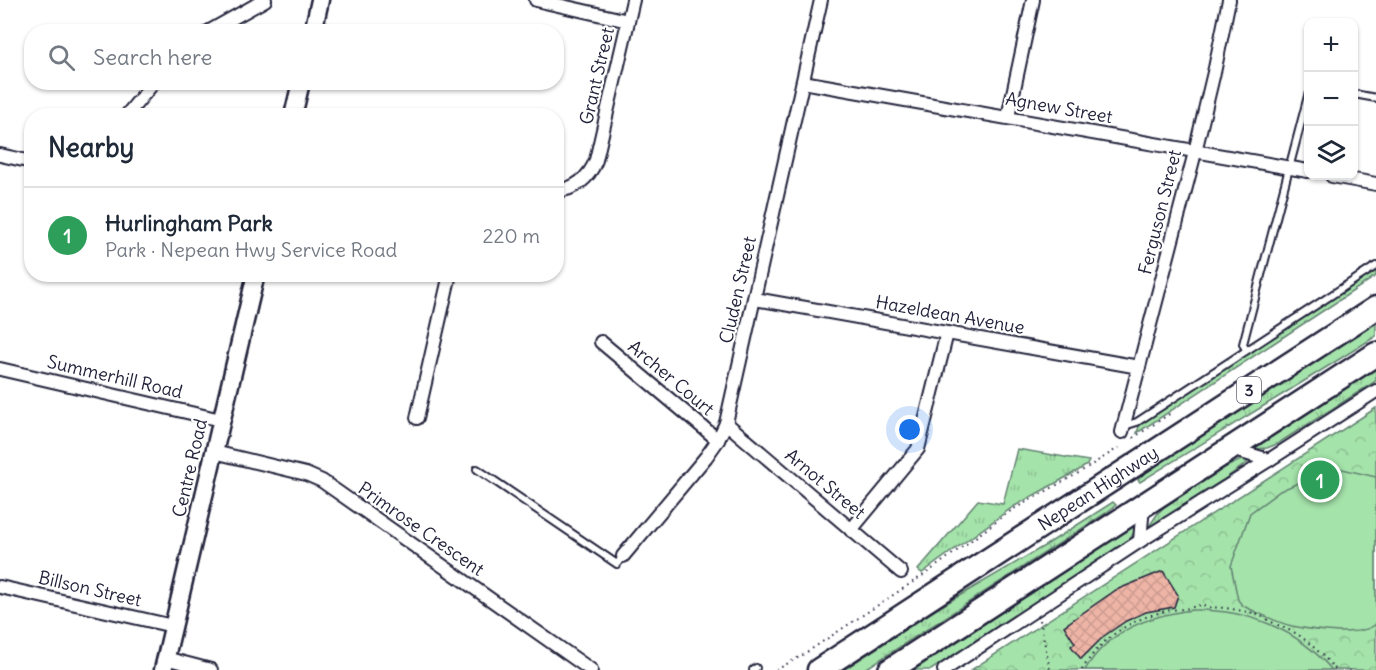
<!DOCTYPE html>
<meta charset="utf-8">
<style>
:root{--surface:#fff;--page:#f6f6f7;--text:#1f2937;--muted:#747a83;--line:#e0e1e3;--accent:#7c3aed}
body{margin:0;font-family:Delius,sans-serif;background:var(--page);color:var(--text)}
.controls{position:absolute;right:18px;top:18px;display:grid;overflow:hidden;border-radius:12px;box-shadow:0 2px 4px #0004}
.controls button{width:54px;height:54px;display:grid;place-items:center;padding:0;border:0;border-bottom:2px solid var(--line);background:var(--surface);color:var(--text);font:30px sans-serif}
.you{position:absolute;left:910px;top:430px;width:21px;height:21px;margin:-15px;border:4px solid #fff;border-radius:50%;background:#1a73e8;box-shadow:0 0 0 9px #1a73e833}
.badge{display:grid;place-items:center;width:39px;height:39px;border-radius:50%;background:var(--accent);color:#fff;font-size:20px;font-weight:700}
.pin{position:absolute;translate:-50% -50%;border:3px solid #fff;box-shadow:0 2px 6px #0006}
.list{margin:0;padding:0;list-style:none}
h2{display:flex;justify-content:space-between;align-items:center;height:78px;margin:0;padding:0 24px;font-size:26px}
h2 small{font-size:20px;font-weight:400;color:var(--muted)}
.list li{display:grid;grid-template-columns:39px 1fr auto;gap:18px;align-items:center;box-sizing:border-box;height:96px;padding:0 24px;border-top:2px solid var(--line)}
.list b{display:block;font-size:22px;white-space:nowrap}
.list p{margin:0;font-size:20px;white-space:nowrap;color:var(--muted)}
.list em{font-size:20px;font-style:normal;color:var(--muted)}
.icon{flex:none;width:33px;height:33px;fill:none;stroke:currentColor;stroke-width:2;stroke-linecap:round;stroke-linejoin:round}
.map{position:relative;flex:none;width:1376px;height:670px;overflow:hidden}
.search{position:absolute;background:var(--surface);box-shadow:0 2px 4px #0004;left:24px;top:24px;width:540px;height:66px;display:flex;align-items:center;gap:15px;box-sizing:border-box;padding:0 21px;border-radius:24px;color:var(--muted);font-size:22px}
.panel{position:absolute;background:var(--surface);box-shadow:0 2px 4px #0004;left:24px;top:108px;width:540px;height:174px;border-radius:24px}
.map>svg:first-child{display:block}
</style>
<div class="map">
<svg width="1376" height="670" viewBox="0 0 1376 670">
<defs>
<pattern id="grass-tufts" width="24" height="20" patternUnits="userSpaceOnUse" patternTransform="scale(1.5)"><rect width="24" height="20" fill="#a4e3aa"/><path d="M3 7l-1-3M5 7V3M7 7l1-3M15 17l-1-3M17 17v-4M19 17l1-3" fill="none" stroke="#8dc293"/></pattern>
<pattern id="forest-crowns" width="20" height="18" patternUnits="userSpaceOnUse" patternTransform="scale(1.5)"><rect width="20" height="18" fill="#a4e3aa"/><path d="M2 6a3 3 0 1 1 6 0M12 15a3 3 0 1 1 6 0" fill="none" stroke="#8dc293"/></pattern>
<pattern id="building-cross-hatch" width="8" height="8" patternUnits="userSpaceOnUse" patternTransform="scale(1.5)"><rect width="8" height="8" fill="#eeb5a6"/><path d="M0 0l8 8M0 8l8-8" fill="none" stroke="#cc9b90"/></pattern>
</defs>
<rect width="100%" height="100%" fill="#fff"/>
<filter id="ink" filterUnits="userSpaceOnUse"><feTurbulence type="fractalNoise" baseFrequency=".0167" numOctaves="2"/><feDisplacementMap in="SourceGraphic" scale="12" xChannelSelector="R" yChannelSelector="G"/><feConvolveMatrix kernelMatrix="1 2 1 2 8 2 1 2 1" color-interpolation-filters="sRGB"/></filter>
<g filter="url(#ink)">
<!-- grass -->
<g fill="url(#grass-tufts)" stroke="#638272" stroke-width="1.5">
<polygon points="1376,265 1376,276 1137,433 1140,423"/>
<path d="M1376,323V336C1298,386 1218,433 1140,482L1138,480L1141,476L1167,458Z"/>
<polygon points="1376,369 1376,381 1277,444 1267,448 1253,449"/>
<polygon points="1017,449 1089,461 1087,465 1079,470 1013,507 922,573 918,570 978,500 1003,504"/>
<polygon points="1241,460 1251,460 1223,480 1148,528 1158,513 1164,507 1224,468"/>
<polygon points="1113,502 1116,505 1106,513 864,670 843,670 935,610 1046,545"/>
<polygon points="1136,524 1134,532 1130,539 931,670 914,670"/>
</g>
<!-- forest -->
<polygon fill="url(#forest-crowns)" stroke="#638272" stroke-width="1.5" points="1376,408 1376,670 971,670"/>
<!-- pitch -->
<g fill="#a4e3aa" stroke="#638272" stroke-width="1.5">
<path d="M1334,467L1376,477V624C1360,638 1312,630 1292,626C1275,622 1259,613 1243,606L1238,600L1231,566L1250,513L1280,491Z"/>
<path d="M1193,610C1247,609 1297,629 1332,670H1085C1108,630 1150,615 1193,610Z"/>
</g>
<!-- building -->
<polygon fill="url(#building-cross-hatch)" stroke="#22223b" stroke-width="1.5" points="1163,571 1178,595 1174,607 1146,612 1126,621 1104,636 1081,659 1071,646 1075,643 1064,626 1116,590"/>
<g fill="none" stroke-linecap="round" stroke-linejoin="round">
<!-- lane casing -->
<g stroke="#22223b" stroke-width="10">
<g id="lane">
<polyline points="1354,94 1376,98"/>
<polyline points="1246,350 1243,344 1308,96"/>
<polyline points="1124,426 1137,422 1376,266"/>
<polyline points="477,469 617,564 623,556"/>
<polyline points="753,670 756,668"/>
</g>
</g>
<!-- street casing -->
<g stroke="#22223b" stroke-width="16">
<g id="street">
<polyline points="536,0 628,21"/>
<polyline points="208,32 265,0"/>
<polyline points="803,82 1308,171"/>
<polyline points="126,116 154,82"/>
<polyline points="1008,117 1033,0"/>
<polyline points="0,155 32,162"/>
<polyline points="1332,176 1376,184"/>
<path d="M556,191C576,189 589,178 596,160L633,0"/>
<polyline points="755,299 1139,367"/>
<polyline points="601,342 718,440"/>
<polyline points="0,369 221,420"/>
<polyline points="417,418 450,274"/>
<polyline points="726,423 901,572"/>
<polyline points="1122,432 1193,160 1215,68 1229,0"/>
<polyline points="1231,449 1269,460"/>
<polyline points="214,452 306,474 322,481 591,670"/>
<polyline points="851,530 918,449 947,333"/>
<polyline points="1140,541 1143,506"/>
<polyline points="623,556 706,457 718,440 726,423 821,0"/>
<polyline points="0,587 173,626"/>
<polyline points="165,658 211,670"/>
<polyline points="944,670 1140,541 1269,460 1376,391"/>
</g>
</g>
<!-- secondary casing -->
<g stroke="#22223b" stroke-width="21">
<g id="secondary">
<polyline points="313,32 320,0"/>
<polyline points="293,116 301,82"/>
<polyline points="163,670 256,274"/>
</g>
</g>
<!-- highway casing -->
<g stroke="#22223b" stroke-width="27">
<g id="highway">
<path id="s1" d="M819,670L1376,308"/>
<polyline points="890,670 1376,354"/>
</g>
</g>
<!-- path -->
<g stroke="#22223b" stroke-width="2" stroke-dasharray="1.5 4.5" stroke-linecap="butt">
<polyline points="1133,438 1171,413"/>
<polyline points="1040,620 1050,670"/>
<polyline points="776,670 801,656 931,570 1012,510 1077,474 1123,445"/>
<path d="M1082,670C1100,639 1130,619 1166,611C1173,609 1182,610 1189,608C1194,607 1197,605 1203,605L1206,607L1226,608L1259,614C1264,620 1288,629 1297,634C1312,644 1324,657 1336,670"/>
<polyline points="1349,670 1351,670"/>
</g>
<!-- lane -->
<use href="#lane" stroke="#fff" stroke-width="6"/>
<!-- street -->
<use href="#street" stroke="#fff" stroke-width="12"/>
<!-- secondary -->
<use href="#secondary" stroke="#fff" stroke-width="16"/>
<!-- highway -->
<use href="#highway" stroke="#fff" stroke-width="22"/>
</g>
</g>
<g text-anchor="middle" stroke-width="4.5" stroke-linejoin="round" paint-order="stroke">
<!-- shield labels -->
<rect fill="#fff" stroke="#646476" stroke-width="1.5" x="1237" y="377" width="24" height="26" rx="4.5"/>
<g font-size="16" font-weight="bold" fill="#22223b">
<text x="1249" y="396">3</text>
</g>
<!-- street labels -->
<g font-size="18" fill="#22223b" stroke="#fff">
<text transform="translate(597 76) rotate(-77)" y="6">Grant Street</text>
<text transform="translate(1059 108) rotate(10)" y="6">Agnew Street</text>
<text transform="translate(1160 212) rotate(-76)" y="6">Ferguson Street</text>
<text transform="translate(738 290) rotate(-77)" y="6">Cluden Street</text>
<text transform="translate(950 315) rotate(10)" y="6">Hazeldean Avenue</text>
<text transform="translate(115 377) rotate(13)" y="6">Summerhill Road</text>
<text transform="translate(671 378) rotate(40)" y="6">Archer Court</text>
<text transform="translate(190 468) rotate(-77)" y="6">Centre Road</text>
<text transform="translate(825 484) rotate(40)" y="6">Arnot Street</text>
<text dy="6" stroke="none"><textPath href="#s1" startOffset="333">Nepean Highway</textPath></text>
<text transform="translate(421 529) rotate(35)" y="6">Primrose Crescent</text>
<text transform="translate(90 589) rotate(13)" y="6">Billson Street</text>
</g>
</g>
</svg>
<div class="controls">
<button>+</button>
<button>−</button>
<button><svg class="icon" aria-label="layers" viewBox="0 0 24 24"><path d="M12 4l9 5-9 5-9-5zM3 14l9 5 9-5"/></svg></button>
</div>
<div class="you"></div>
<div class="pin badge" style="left:1320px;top:480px;background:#2e9e5b">1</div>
<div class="search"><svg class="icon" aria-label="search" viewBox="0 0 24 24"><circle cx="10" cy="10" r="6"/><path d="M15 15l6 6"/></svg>Search here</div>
<section class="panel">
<h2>Nearby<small></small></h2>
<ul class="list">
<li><span class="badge" style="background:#2e9e5b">1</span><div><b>Hurlingham Park</b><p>Park · Nepean Hwy Service Road</p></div><em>220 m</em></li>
</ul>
</section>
</div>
